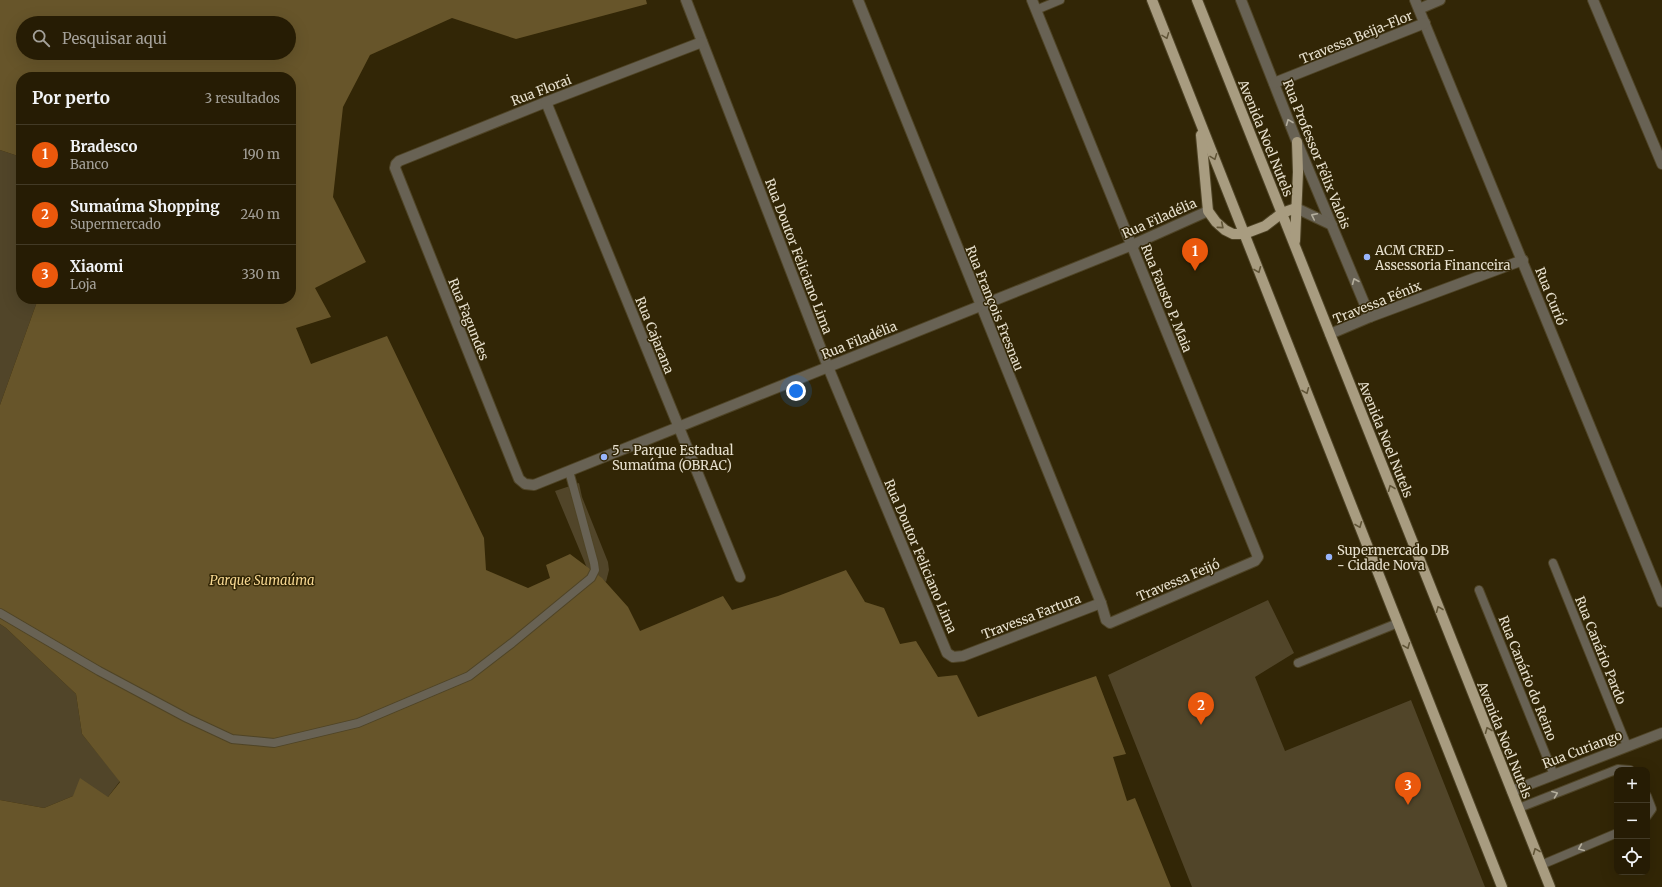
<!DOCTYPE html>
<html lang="pt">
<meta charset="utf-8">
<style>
:root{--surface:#261c04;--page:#322913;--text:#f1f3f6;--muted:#a4a19a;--line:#423a26;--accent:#ea580c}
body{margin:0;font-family:Merriweather,serif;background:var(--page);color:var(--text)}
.controls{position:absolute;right:12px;bottom:12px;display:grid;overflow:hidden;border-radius:8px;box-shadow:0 4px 16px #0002}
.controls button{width:36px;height:36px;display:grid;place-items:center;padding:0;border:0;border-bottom:1px solid var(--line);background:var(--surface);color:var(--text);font:20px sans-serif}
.you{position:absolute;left:796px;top:391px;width:14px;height:14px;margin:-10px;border:3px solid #fff;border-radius:50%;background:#1a73e8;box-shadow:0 0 0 6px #1a73e833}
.badge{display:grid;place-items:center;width:26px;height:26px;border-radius:50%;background:var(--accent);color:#fff;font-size:13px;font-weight:700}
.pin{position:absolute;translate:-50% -33px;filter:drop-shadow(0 1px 2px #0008)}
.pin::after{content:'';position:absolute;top:21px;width:14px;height:12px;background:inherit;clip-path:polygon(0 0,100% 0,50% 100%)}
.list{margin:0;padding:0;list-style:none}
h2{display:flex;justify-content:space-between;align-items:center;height:52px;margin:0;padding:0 16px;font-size:17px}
h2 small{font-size:13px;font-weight:400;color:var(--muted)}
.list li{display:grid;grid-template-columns:26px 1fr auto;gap:12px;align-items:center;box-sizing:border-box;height:60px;padding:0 16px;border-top:1px solid var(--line)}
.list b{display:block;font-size:15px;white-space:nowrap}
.list p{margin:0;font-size:13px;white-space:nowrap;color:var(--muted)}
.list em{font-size:13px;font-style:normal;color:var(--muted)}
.icon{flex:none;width:22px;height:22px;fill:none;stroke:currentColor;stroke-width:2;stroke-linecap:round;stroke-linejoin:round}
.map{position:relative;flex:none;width:1662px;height:887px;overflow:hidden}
.search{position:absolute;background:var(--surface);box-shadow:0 4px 16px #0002;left:16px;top:16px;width:280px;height:44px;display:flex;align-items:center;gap:10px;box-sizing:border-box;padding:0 14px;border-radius:22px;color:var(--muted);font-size:15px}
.panel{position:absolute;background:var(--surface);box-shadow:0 4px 16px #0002;left:16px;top:72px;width:280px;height:232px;border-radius:16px}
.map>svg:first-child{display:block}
</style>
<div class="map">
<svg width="1662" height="887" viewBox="0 0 1662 887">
<rect width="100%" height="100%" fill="#322606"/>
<!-- green -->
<g fill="#514529">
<polygon points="0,150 21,157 21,299 38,299 0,405"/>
<polygon points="579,483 582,497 608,562 609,570 606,582 587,568 555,491"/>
<polygon points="1268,600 1294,653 1255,677 1285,751 1411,700 1485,887 1192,887 1108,675"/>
<polygon points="0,624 6,628 76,694 82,734 120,781 108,797 73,796 44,808 0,800"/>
</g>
<!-- forest -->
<path fill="#67552a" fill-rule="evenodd" d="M0,0H646L647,4L516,39L452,18L370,55L343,107L333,197L366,262L315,288L331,317L296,328L311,364L387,336L484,538L486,570L528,588L550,578L546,565L570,554L602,578L628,607L640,631L723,596L732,610L778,596L846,570L865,602L884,608L900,644L916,641L938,677L957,675L978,717L1096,676L1126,754L1113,757L1127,801L1135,798L1171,887H0V800L44,808L73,796L80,778L108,797L120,782L82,734L76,694L6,628L0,624V405L38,299H291V77H21V157L0,150ZM23,23H289V53H23Z"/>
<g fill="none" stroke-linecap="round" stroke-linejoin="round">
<!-- lane casing -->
<g stroke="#4f4426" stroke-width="10">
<g id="lane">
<polyline points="1036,10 1060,0"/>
<polyline points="1553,563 1627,746"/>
<polyline points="1479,590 1554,775"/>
<polyline points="0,613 99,671 187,718 232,739 274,743 358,723 469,676 512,643 591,578 595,570 594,563 569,471"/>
<polyline points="1298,663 1398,623"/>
<polyline points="1647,796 1652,809 1647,816"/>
<polyline points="1519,808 1618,769 1630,770"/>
<polyline points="1541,865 1617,833"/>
</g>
</g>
<!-- street casing -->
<g stroke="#4f4426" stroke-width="12">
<g id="street">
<polyline points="686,0 828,367 947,653 953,657 963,656 1101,603"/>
<polyline points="858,0 1101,603 1106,620 1110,623 1255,561 1258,557 1032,0"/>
<polyline points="1241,0 1297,142 1370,317"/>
<polyline points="1415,0 1662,602"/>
<polyline points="1593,0 1662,164"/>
<polyline points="1419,9 1440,0"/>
<polyline points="702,42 546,102 399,161 396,164 395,168 519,479 525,484 534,485 1132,245 1208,211"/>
<polyline points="1274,83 1425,23"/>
<polyline points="546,102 740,577"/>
<polyline points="1296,208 1332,225"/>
<polyline points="1330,334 1370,317 1523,260"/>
<polyline points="1512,791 1662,733"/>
</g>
</g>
<!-- primary casing -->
<g stroke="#4f4426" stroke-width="12">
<g id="primary">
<polyline points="1152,0 1502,887"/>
<polyline points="1197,0 1550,887"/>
<polyline points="1201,135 1208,211 1216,222 1225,230 1233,234 1244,234 1265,226 1282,213 1296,208"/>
<polyline points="1295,241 1298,172 1297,142"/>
</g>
</g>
<!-- lane -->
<use href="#lane" stroke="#686254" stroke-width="8"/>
<!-- street -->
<use href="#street" stroke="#686254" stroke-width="10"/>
<!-- primary -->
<use href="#primary" stroke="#a89c80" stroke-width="10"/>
</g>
<!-- one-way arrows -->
<defs><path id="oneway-chevron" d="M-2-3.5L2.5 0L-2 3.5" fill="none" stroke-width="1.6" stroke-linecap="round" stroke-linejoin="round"/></defs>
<g stroke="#615537">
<use href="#oneway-chevron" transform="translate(1166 36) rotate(69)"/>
<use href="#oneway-chevron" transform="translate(1214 157) rotate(69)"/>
<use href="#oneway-chevron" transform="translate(1221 226) rotate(40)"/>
<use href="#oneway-chevron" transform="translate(1258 270) rotate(68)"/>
<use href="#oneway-chevron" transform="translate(1306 391) rotate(68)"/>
<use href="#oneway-chevron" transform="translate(1391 488) rotate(-112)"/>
<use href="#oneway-chevron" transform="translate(1359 525) rotate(68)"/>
<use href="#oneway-chevron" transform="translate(1439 609) rotate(-112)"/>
<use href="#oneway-chevron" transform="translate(1407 646) rotate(68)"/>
<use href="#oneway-chevron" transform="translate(1488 730) rotate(-112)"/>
<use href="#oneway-chevron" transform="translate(1536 851) rotate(-112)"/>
</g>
<g stroke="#b4ae9d">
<use href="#oneway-chevron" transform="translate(1289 122) rotate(-112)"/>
<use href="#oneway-chevron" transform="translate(1314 216) rotate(-154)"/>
<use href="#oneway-chevron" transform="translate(1355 281) rotate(-113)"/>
<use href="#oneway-chevron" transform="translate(1555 794) rotate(-21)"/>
<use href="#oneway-chevron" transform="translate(1581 848) rotate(157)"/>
</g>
<!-- markers -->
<g fill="#98b5fd" stroke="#322606" stroke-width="1.5">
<circle cx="1367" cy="257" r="4"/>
<circle cx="604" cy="457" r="4"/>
<circle cx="1329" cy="557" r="4"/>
</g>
<g text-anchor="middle" stroke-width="3" stroke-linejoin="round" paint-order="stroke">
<!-- street labels -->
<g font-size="13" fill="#e7e0ce" stroke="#322606">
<text transform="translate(1356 37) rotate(-22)" y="5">Travessa Beija-Flor</text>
<text transform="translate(541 90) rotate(-21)" y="5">Rua Florai</text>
<text transform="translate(1266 138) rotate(68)" y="5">Avenida Noel Nutels</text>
<text transform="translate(1317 154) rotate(68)" y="5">Rua Professor Félix Valois</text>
<text transform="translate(1159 218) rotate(-24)" y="5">Rua Filadélia</text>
<text transform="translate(799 256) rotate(69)" y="5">Rua Doutor Feliciano Lima</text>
<text transform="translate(1551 296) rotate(68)" y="5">Rua Curió</text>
<text transform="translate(1167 298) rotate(68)" y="5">Rua Fausto P. Maia</text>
<text transform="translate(1377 302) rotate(-22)" y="5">Travessa Fénix</text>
<text transform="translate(995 308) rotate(68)" y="5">Rua François Fresnau</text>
<text transform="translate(469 319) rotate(68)" y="5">Rua Fagundes</text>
<text transform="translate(655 335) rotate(68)" y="5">Rua Cajarana</text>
<text transform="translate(859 340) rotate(-22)" y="5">Rua Filadélia</text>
<text transform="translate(1386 439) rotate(68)" y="5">Avenida Noel Nutels</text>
<text transform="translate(921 556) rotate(67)" y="5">Rua Doutor Feliciano Lima</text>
<text transform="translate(1178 580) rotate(-23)" y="5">Travessa Feijó</text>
<text transform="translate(1031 616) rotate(-21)" y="5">Travessa Fartura</text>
<text transform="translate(1601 650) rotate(68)" y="5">Rua Canário Pardo</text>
<text transform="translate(1528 678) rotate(68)" y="5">Rua Canário do Reino</text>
<text transform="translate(1505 740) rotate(68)" y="5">Avenida Noel Nutels</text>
<text transform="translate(1582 749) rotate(-21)" y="5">Rua Curiango</text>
</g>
<!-- poi labels -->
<g font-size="13" fill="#e7e0ce" stroke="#322606" text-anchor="start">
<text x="1375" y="255">ACM CRED -<tspan x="1375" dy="15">Assessoria Financeira</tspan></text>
<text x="612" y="455">5 - Parque Estadual<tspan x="612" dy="15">Sumaúma (OBRAC)</tspan></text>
<text x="1337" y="555">Supermercado DB<tspan x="1337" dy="15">- Cidade Nova</tspan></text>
</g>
<!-- park labels -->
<g font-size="13" font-style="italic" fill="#f7d892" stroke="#322606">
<text x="262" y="585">Parque Sumaúma</text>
</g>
</g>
</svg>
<div class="controls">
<button>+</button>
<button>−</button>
<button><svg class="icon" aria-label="locate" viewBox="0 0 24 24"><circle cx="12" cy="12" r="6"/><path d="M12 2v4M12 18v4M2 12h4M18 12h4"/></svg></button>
</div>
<div class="you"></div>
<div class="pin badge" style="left:1195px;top:271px">1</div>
<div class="pin badge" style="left:1201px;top:725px">2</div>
<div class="pin badge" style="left:1408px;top:805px">3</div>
<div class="search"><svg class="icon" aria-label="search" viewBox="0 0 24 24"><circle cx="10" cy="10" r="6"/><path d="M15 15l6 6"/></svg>Pesquisar aqui</div>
<section class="panel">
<h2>Por perto<small>3 resultados</small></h2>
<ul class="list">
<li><span class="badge">1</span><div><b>Bradesco</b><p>Banco</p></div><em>190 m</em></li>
<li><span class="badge">2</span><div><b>Sumaúma Shopping</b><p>Supermercado</p></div><em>240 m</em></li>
<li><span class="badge">3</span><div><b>Xiaomi</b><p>Loja</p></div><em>330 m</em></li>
</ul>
</section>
</div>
